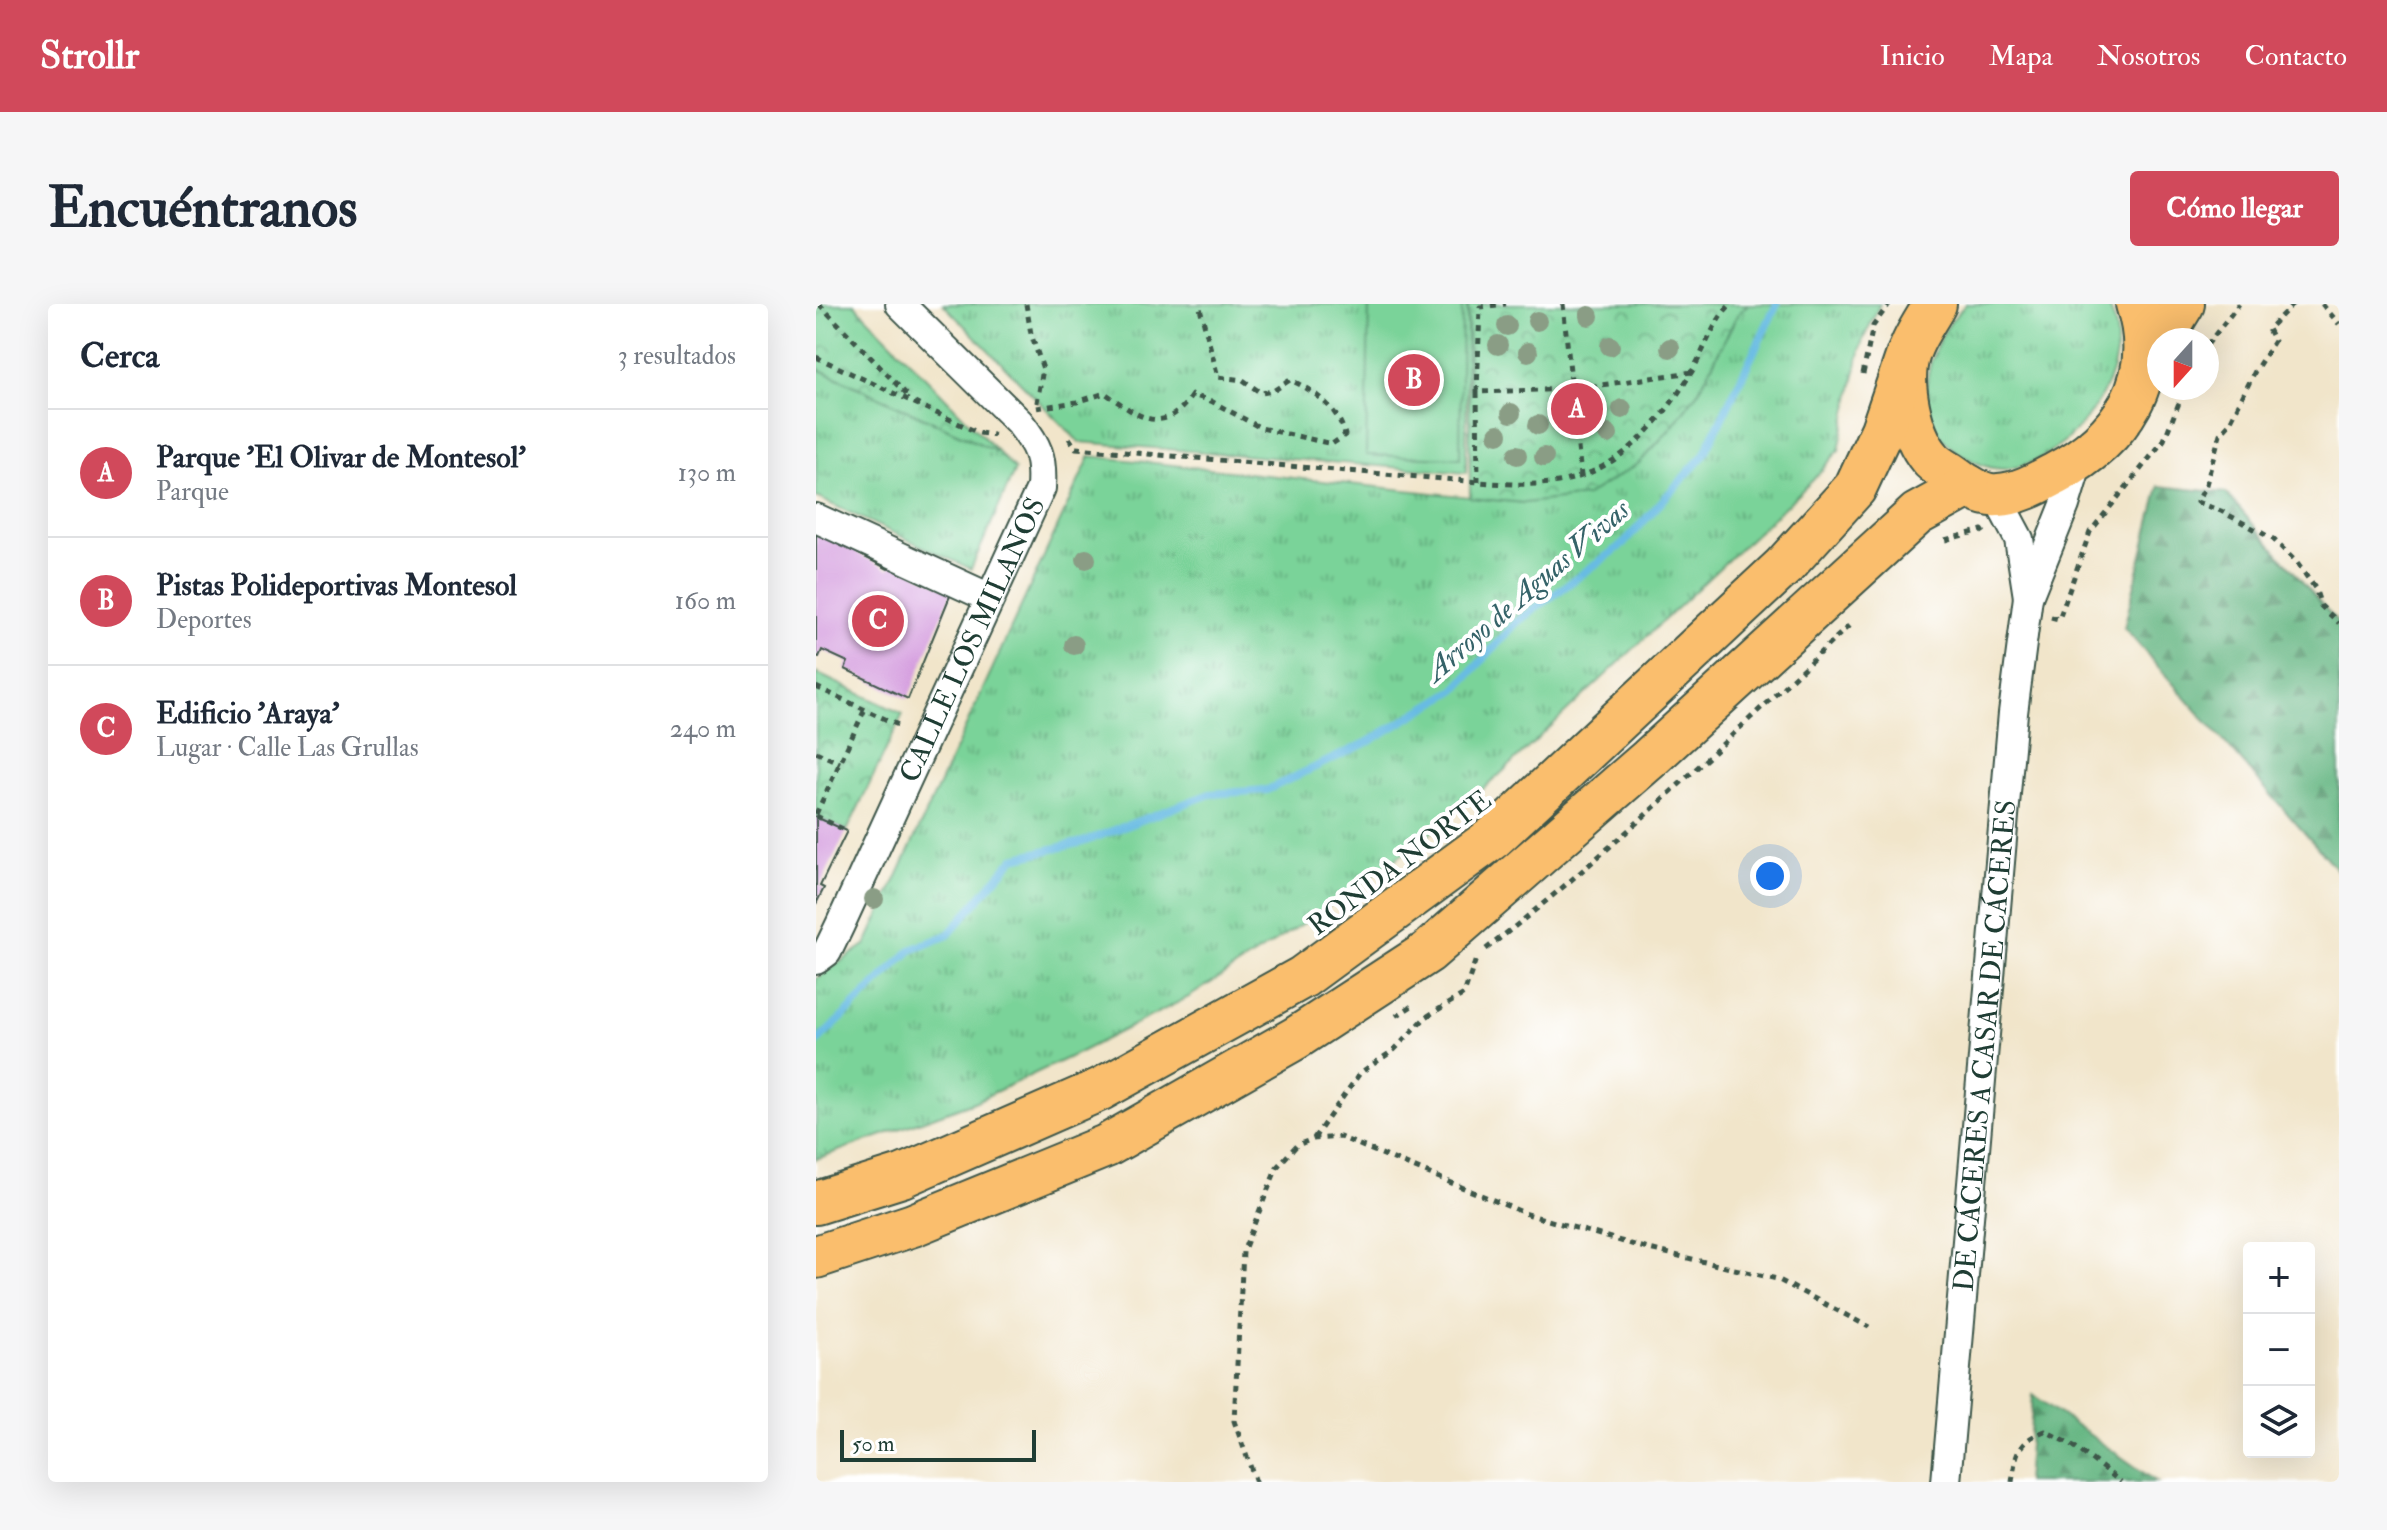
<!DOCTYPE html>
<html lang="es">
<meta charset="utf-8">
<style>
:root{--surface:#fff;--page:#f6f6f7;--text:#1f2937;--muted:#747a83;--line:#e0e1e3;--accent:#d1495b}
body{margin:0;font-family:"IM FELL Double Pica",serif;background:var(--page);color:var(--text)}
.controls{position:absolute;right:24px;bottom:24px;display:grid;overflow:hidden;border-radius:8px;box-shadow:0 8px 32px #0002}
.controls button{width:72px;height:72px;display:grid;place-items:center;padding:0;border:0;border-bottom:2px solid var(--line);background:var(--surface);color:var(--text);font:40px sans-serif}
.compass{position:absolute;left:1331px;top:24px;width:72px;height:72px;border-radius:50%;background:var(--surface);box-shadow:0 8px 32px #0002;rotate:201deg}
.scale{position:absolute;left:24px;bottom:20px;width:196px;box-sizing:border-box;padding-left:8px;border:4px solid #1f3d34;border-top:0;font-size:22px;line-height:28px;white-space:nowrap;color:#1f3d34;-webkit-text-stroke:6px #fff;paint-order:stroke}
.you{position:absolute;left:954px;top:572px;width:28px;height:28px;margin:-20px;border:6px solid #fff;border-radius:50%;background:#1a73e8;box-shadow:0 0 0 12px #1a73e833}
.badge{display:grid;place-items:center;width:52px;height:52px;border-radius:50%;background:var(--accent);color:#fff;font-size:26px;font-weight:700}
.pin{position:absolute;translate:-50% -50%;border:4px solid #fff;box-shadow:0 2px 8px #0006}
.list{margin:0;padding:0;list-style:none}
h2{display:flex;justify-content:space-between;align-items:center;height:104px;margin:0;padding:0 32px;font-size:34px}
h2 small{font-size:26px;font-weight:400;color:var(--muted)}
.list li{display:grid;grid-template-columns:52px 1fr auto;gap:24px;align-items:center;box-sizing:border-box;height:128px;padding:0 32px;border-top:2px solid var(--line)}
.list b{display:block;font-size:30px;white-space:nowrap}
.list p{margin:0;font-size:26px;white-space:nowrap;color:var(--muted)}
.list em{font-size:26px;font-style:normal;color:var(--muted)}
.icon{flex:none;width:44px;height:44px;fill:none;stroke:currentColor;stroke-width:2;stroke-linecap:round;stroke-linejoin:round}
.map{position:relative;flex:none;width:1523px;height:1178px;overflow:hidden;border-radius:8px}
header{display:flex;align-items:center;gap:48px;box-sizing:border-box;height:112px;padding:0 40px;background:var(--accent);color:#fff}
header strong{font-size:38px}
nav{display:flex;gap:44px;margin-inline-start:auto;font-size:28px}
.intro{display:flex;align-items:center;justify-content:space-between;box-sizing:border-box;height:192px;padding:0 48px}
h1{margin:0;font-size:56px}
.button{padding:20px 36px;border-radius:8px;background:var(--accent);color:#fff;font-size:28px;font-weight:700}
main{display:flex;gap:48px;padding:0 48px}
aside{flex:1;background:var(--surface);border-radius:8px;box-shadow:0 8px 32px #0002}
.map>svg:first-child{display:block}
</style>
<header>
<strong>Strollr</strong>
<nav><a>Inicio</a><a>Mapa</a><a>Nosotros</a><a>Contacto</a></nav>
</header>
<div class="intro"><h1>Encuéntranos</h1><a class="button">Cómo llegar</a></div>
<main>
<aside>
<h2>Cerca<small>3 resultados</small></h2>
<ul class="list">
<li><span class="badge">A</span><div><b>Parque 'El Olivar de Montesol'</b><p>Parque</p></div><em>130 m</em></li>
<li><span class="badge">B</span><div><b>Pistas Polideportivas Montesol</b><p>Deportes</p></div><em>160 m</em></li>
<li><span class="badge">C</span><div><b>Edificio 'Araya'</b><p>Lugar · Calle Las Grullas</p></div><em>240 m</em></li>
</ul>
</aside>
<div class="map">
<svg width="1523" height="1178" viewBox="0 0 1523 1178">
<defs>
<pattern id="grass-tufts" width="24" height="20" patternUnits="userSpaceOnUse" patternTransform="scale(2)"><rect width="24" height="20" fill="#7ad399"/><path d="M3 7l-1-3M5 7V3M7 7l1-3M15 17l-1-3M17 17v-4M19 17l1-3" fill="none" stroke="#63ac7e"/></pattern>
<pattern id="forest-firs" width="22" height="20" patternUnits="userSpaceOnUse" patternTransform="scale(2)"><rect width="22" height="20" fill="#63b581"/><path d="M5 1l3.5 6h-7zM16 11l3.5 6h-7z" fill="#51946a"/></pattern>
<pattern id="park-crowns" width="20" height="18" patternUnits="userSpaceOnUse" patternTransform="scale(2)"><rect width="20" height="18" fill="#7ad399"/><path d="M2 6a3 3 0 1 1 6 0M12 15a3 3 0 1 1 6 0" fill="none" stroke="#63ac7e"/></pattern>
</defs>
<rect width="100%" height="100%" fill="#fff"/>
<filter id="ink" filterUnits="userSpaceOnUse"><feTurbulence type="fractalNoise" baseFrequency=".0125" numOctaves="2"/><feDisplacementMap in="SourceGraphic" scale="16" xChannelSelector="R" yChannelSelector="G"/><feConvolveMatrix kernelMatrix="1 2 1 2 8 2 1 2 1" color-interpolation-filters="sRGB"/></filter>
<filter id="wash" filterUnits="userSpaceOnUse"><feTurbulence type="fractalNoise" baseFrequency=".006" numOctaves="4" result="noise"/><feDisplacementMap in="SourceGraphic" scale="32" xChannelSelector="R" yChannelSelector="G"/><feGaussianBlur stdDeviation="1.8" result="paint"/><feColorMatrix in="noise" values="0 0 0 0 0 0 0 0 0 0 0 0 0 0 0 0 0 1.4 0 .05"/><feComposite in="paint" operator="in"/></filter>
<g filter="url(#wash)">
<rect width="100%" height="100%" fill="#f1e5ca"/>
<!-- grass -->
<g fill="url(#grass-tufts)" stroke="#4c8866" stroke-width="2">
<polygon points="127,0 651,0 650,169 263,138"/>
<polygon points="932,0 1064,0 1046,38 1023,146 997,176 680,474 605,537 491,617 373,693 262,749 158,798 0,855 0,675 50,640 274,152 709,199 823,159 855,124 884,85 921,11"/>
<path d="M1150,0H1291C1328,61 1254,160 1189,165C1176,166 1160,159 1149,153C1088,117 1108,42 1150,0Z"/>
<polygon points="0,64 182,148 199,166 155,265 0,193"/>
</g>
<!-- forest -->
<g fill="url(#forest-firs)" stroke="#41795a" stroke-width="2">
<polygon points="1343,182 1410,189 1523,320 1523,568 1308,324"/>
<polygon points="1217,1091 1341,1178 1210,1178"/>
</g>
<!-- park -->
<g fill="url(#park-crowns)" stroke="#4c8866" stroke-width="2">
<polygon points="0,0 38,0 182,148 0,64"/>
<polygon points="652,0 932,0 921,11 884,85 855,124 823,159 770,192 709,199 654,194"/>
<polygon points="0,369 87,410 31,527 0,513"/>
</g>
<!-- pitch -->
<polygon fill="#7ad399" stroke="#4c8866" stroke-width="2" points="553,0 646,0 644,154 550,151"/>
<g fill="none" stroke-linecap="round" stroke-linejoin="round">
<!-- stream -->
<polyline stroke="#67bbe3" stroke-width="8" points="0,739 95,646 132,631 198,554 267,538 394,490 451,486 552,438 639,386 701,318 807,240 888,151 961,0"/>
</g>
<g id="blocks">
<!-- building -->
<g fill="#d59fdf">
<polygon points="0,227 47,237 41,249 72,265 78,259 136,287 92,395 29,365 32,358 6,346 3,353 0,352"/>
<polygon points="0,513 31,527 4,582 8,584 0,600"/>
</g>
</g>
</g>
<g filter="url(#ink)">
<use href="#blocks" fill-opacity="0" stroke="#3e564a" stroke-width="2"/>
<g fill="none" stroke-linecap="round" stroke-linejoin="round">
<!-- minor casing -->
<g stroke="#3e564a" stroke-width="32">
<g id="minor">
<polyline points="1180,192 1203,235 1212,293"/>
<polyline points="0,214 174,294"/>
<path id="s1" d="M0,656L11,648L24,621L225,184C227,153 222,142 203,118L84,0"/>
<path id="s2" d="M1130,1178L1197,409L1212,293L1249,201L1262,158"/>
</g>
</g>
<!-- highway casing -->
<g stroke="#3e564a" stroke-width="46">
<g id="highway">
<path d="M1119,0C1111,15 1098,32 1093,49C1083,78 1094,130 1114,154C1119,161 1131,167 1138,172C1149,181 1168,193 1182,191C1202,190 1222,179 1239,170C1305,135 1346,76 1321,0"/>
<polyline points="1345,36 1367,0"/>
<polyline points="0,899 86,872 285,785 487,673 678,533 968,262 1039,184 1066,126 1092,50"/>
<polyline points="0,953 97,921 290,842 480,734 612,648 833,455 1101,210 1152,182"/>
</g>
</g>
<!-- path -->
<g stroke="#3e564a" stroke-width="5" stroke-dasharray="6 6" stroke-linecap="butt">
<polyline points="3,0 94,94"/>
<path d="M210,0L215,30L227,65L220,104L261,98L289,89C322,112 347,134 376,91L395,97L445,124L516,140L529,131C523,105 498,86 474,76L457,87L445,89L427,76L402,73L383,0"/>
<polyline points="747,0 765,172"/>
<polyline points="1477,0 1452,25 1458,37 1439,67 1413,120 1404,130 1389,184 1381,198 1405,207 1457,235 1481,259 1499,284 1505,302 1523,319"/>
<polyline points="1506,0 1523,20"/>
<polyline points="1391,41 1423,0"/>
<polyline points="0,53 163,129 178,131"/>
<polyline points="1047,70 1057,22 1073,0"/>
<polyline points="661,88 664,3 690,0"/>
<path d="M253,134L260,144L662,178C688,180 716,182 742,178C803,168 845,119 875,69C888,48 897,17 915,0"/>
<polyline points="662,178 661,88 757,85 876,68"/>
<polyline points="1129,236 1166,226 1168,229"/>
<polyline points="1235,313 1243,315 1274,228 1348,136 1369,84"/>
<polyline points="0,383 82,421"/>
<polyline points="0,448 24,459"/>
<polyline points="0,510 49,405"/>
<polyline points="0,512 31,527"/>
<path d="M670,645C799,546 916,430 1036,319"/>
<polyline points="580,712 599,700"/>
<polyline points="498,834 544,769 578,746 610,713 648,690 661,652"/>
<polyline points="440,1178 418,1117 427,948 461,863 481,841 497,835 524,833 711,910 829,944 961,975 1053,1023"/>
<path d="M1196,1178C1200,1150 1200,1138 1229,1127L1255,1140L1305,1178"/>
</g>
<!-- minor -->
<use href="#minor" stroke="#fff" stroke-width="28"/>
<!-- highway -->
<use href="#highway" stroke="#fabe6d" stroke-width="42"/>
</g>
<!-- trees -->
<g fill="#8a9d85">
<circle cx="773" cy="12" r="10"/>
<circle cx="721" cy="17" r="10"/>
<circle cx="691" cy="22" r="10"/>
<circle cx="682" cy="41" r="10"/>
<circle cx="794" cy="42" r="10"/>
<circle cx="854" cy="44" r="10"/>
<circle cx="712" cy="48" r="10"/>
<circle cx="806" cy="105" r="10"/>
<circle cx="695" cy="109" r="10"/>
<circle cx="722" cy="121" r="10"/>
<circle cx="682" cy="130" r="10"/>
<circle cx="792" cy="130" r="10"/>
<circle cx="701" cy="151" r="10"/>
<circle cx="728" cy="153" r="10"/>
<circle cx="270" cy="255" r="10"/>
<circle cx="258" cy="341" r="10"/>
<circle cx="58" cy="595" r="10"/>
</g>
</g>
<g text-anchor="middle" stroke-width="8" stroke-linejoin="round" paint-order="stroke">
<!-- street labels -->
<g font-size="28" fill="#1f3d34" stroke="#fff">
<text dy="10" stroke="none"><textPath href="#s1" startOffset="358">CALLE LOS MILANOS</textPath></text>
<text transform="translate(583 558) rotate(-37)" y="10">RONDA NORTE</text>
<text dy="10" stroke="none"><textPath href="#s2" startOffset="438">DE CÁCERES A CASAR DE CÁCERES</textPath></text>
</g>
<!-- water labels -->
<g font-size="30" font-style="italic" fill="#356369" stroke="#fff">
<text transform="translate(711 286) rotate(-41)" y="10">Arroyo de Aguas Vivas</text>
</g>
</g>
</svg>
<div class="controls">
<button>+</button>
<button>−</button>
<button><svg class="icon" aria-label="layers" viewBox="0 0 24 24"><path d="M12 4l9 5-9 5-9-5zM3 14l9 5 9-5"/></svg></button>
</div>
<svg class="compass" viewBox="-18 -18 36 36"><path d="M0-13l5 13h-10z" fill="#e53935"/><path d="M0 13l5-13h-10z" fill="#747a83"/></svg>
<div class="scale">50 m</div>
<div class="you"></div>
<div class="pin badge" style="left:761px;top:105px">A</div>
<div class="pin badge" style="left:598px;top:76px">B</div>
<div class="pin badge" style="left:62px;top:317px">C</div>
</div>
</main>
